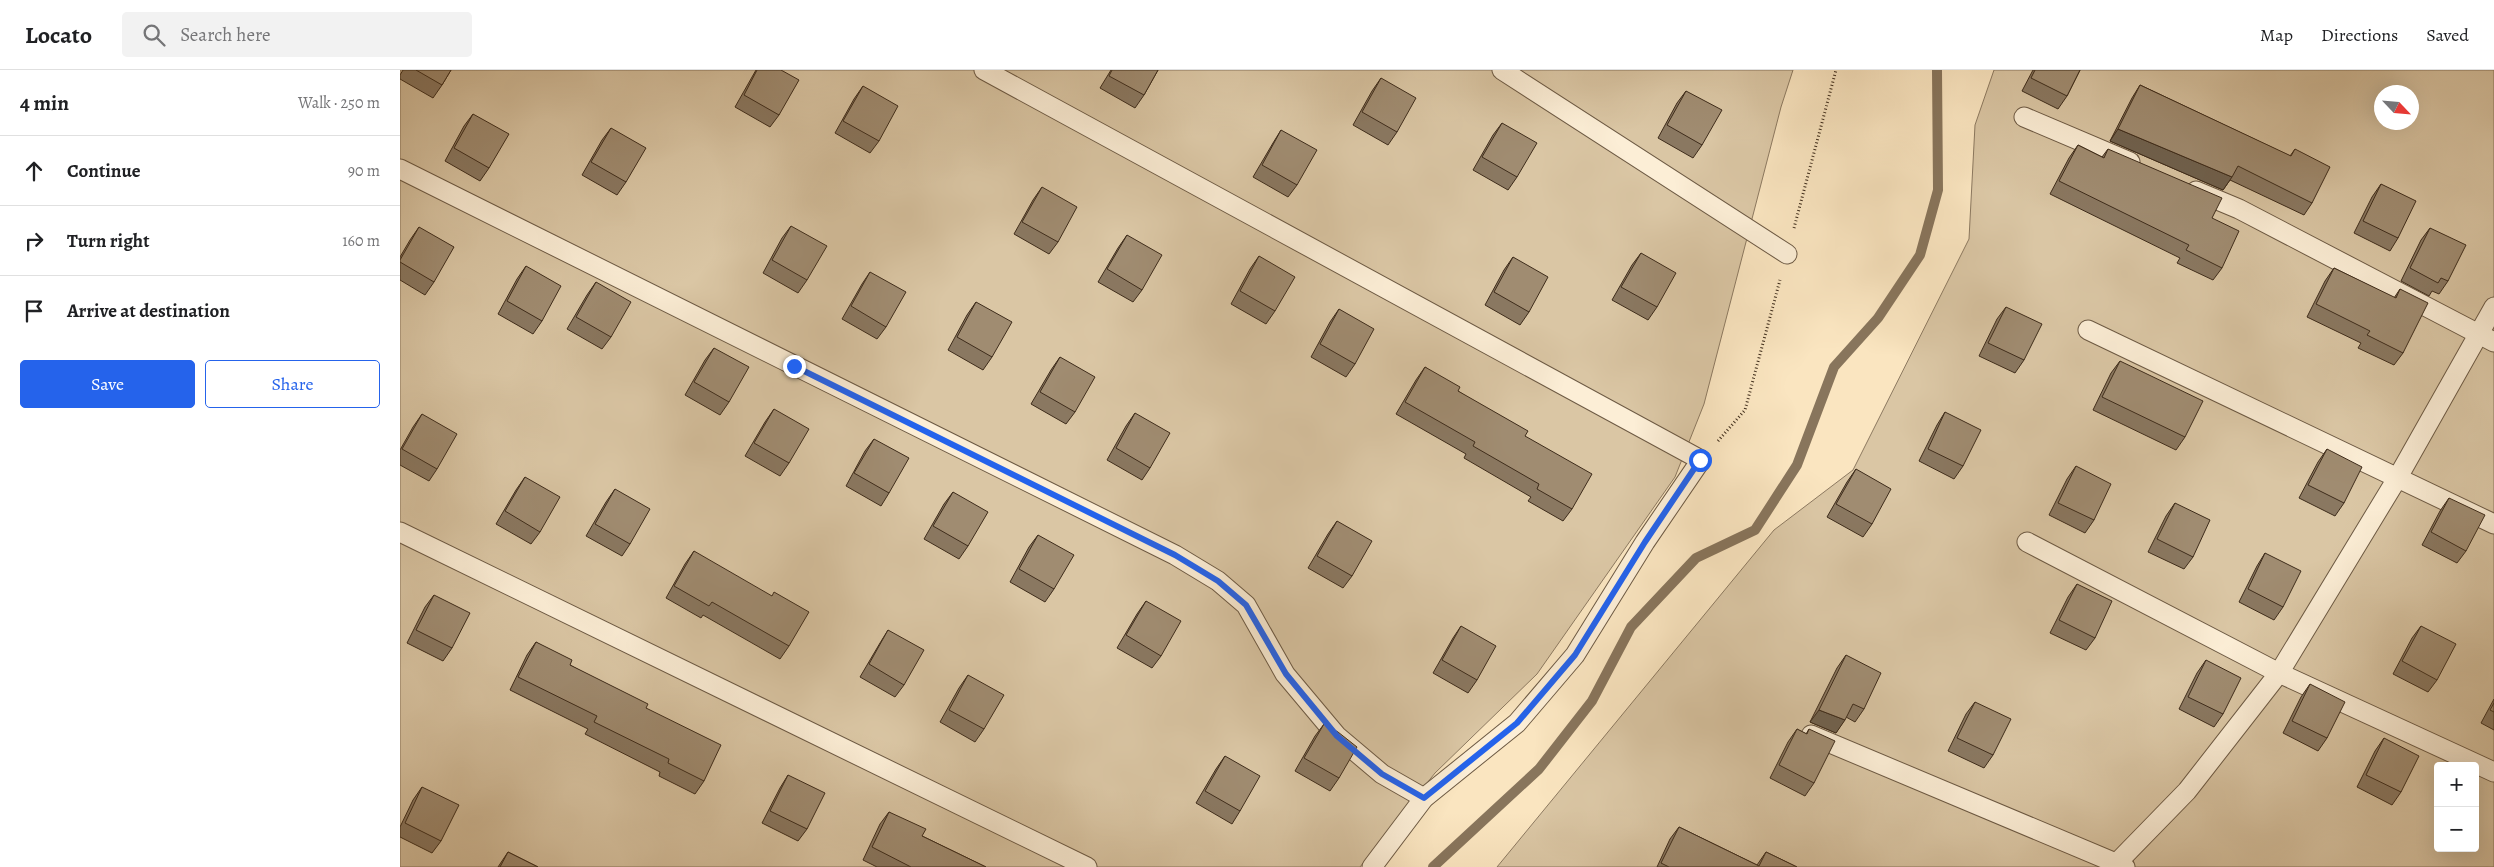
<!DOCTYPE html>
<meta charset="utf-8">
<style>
:root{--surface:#fff;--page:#f2f2f2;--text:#202124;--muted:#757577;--line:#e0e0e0;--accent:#2563eb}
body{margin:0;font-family:Alegreya,serif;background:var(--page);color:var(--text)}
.controls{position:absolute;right:15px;bottom:15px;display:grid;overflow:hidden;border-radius:5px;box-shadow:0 5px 20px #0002}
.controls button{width:45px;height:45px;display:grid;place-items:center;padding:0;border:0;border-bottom:1px solid var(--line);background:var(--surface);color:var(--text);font:25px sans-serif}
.compass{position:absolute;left:1974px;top:15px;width:45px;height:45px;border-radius:50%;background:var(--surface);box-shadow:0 5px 20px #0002;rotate:116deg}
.stop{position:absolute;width:15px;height:15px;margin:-11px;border:4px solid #2563eb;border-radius:50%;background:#fff}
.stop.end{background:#2563eb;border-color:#fff;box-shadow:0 1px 5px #0008}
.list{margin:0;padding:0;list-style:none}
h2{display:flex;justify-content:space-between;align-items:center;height:65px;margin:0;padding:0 20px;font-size:21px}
h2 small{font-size:16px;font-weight:400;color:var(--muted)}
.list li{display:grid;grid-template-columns:32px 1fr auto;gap:15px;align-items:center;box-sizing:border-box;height:70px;padding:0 20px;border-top:1px solid var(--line)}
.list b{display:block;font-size:19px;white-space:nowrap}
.list em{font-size:16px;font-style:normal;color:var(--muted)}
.actions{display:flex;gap:10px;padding:15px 20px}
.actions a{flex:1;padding:11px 0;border:1px solid var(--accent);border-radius:5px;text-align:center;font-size:18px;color:var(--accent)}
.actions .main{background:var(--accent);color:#fff}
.icon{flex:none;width:28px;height:28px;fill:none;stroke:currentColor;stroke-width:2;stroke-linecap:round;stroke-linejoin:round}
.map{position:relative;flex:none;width:2094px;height:797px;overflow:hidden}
header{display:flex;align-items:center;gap:30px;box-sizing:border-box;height:70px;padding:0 25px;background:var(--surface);border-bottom:1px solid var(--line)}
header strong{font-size:24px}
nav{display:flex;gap:28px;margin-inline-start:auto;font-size:18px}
.search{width:350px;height:45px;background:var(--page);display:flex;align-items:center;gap:12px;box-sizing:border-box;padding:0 18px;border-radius:5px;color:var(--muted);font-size:19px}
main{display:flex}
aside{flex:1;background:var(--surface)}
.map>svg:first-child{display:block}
</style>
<header>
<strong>Locato</strong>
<div class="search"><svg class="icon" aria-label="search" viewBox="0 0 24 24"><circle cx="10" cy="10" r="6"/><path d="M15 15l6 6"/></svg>Search here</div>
<nav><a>Map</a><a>Directions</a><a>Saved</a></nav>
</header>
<main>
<aside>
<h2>4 min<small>Walk · 250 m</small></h2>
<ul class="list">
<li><svg class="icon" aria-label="ahead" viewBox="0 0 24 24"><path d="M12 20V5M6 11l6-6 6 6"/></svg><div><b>Continue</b></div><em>90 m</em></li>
<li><svg class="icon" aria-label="right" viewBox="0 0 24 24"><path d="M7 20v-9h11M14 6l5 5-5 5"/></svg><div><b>Turn right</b></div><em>160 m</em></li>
<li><svg class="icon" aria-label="arrive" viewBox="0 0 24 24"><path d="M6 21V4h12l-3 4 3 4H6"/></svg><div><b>Arrive at destination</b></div></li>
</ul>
<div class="actions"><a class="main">Save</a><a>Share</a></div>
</aside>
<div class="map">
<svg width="2094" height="797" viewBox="0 0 2094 797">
<rect width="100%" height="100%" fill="#fae5c0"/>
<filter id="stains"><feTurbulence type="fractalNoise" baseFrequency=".004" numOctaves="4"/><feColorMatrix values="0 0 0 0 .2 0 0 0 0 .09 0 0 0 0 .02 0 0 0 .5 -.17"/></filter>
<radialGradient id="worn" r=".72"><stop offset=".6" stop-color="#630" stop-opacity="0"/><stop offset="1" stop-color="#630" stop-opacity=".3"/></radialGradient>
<!-- green -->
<g fill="#dac6a4" stroke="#8c7960" fill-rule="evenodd">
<polygon points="0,0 1393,0 1381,37 1304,334 1275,407 1137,604 1035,703 960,797 0,797"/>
<path d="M1594,0H2094V797H1097L1374,460L1453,400L1569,169L1575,55ZM1982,22H2012V52H1982ZM2038,696H2075V778H2038Z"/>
</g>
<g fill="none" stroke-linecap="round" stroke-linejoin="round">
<!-- stream -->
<polyline stroke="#88755c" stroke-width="10" points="1033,797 1139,699 1192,631 1231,557 1296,488 1355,460 1397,395 1434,297 1478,248 1520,185 1538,120 1537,0"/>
<!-- service casing -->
<g stroke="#6d5a44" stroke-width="21">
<g id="service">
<polyline points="584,0 1301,390 1245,472 1175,585 1117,653 1024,728 972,797"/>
<polyline points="1102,0 1387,184"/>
<polyline points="1624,47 1730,92"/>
<polyline points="0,99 775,485 818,511 846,535 885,604 937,666 982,704 1024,728"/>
<polyline points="1796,121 1839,139 2094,272"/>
<polyline points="1688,260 2094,454"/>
<polyline points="0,462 687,797"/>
<polyline points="1627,472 1879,603 2094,702"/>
<polyline points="1411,665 1725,797"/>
<polyline points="1713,797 1787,721 1879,603 1998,407 2094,237"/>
</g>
</g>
<!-- path -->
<g stroke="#3e2c1b" stroke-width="3" stroke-dasharray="1 2.5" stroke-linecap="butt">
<polyline points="1394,158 1436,0"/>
<polyline points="1318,371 1345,340 1380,210"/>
</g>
<!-- service -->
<use href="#service" stroke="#fceed6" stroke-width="19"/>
</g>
<!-- wall -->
<g fill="#8a7861" stroke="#3e2c1b">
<polygon points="3,0 51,0 42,15 33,28 0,9 0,5"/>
<polygon points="356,0 381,0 379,45 370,57 335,37"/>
<polygon points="711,0 758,0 744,25 735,38 700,18"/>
<polygon points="1633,0 1680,0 1667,26 1658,39 1622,21"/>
<polygon points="981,8 997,62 988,75 953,55 972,21"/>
<polygon points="1740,15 1890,86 1895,79 1912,133 1904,145 1830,110 1823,120 1710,71 1732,28"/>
<polygon points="463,16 479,71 470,83 435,63 454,29"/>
<polygon points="1286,21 1302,75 1293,88 1258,68 1277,33"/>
<polygon points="73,44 89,98 80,111 45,91 64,56"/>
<polygon points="1102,53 1117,107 1108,120 1073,100 1093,65"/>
<polygon points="211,58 226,112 217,125 182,105 202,70"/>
<polygon points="881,60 897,115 888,127 853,107 873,73"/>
<polygon points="1678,75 1702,87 1708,79 1822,198 1813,210 1777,193 1780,188 1650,124 1669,88"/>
<polygon points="1981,114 1998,168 1990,181 1954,163 1972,127"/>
<polygon points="642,117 658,172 649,184 614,164 633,130"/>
<polygon points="391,156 407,210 398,223 363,203 382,168"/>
<polygon points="19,157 34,212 25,225 0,210 0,187 10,170"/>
<polygon points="2030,158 2048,211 2039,224 2032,221 2029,226 2001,211 2021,170"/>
<polygon points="727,165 742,220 733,232 698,212 718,178"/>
<polygon points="1241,183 1257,237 1248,250 1212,230 1232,195"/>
<polygon points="859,186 875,241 866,254 831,234 850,199"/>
<polygon points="1113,187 1129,242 1120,255 1085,235 1104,200"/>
<polygon points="126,196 142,251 133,264 98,244 117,209"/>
<polygon points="1934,198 1994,228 2000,219 2003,283 1994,295 1958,278 1961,273 1907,247 1925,211"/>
<polygon points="470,202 486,257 477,269 442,249 462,214"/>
<polygon points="196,212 211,267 202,279 167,259 187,225"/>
<polygon points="576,232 592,287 583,300 548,280 567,245"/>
<polygon points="1606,237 1624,290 1615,303 1579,286 1597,249"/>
<polygon points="939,239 955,294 946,307 911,287 930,252"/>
<polygon points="314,278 329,332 320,345 285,325 305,290"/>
<polygon points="660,287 675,342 666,354 631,334 651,300"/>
<polygon points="1720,291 1785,367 1776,380 1693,340 1711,303"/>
<polygon points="1025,297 1058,321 1125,366 1172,439 1163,451 1128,431 1131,427 1064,388 1066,384 996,344 1016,310"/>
<polygon points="374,339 389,393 380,406 345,386 365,352"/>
<polygon points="1545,342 1563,396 1554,409 1519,391 1537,355"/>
<polygon points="735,343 750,398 742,410 707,390 726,356"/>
<polygon points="22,344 37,399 29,411 0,395 0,380 13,357"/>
<polygon points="474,369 489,423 481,436 446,416 465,381"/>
<polygon points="1927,379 1944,433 1935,446 1899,428 1918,392"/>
<polygon points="1676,396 1694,450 1685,463 1649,445 1667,409"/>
<polygon points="1456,399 1472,454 1463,467 1427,447 1447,412"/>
<polygon points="125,407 140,462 131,474 96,454 116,420"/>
<polygon points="215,419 230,474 222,486 186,466 206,432"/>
<polygon points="553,422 568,476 559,489 524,469 544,434"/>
<polygon points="2049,428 2066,481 2057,493 2022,475 2040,441"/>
<polygon points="1775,433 1793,487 1784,499 1748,482 1766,446"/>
<polygon points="937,451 952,506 943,518 908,498 928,464"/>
<polygon points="638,465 654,519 645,532 610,512 629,477"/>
<polygon points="294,481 389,576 380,589 303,545 301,548 266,528 285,494"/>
<polygon points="1865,483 1883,537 1874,550 1839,532 1857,496"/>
<polygon points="1677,514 1695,568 1686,580 1650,563 1668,527"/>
<polygon points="34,525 52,578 43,591 7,573 25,537"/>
<polygon points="746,531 761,586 752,598 717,578 737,544"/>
<polygon points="1061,556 1077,610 1068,623 1033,603 1053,568"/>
<polygon points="2021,556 2037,610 2028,622 1993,604 2012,568"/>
<polygon points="488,560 504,615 495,627 460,607 480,573"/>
<polygon points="136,572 170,595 246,638 304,711 295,724 259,706 260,702 185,664 188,659 110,620 127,585"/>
<polygon points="1446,585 1464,639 1455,652 1446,647 1436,663 1410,652 1437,598"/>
<polygon points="1806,590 1823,644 1814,657 1779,639 1797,603"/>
<polygon points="568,605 584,659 575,672 540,652 559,618"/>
<polygon points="1910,614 1927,668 1918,681 1883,663 1901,627"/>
<polygon points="2094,629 2094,660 2081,653"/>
<polygon points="1575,632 1593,685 1584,698 1548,681 1566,644"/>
<polygon points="924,654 939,708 930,721 895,701 915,666"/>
<polygon points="1397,659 1406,664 1409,659 1414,713 1405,726 1370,708 1388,672"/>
<polygon points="1984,668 2001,722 1992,735 1957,717 1975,681"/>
<polygon points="825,686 840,741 832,754 796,733 816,699"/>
<polygon points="388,705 407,759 398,771 362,753 380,718"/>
<polygon points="22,717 41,771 32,783 0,767 0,757 13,730"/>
<polygon points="489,742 522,766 586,797 477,797 463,790 480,754"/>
<polygon points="1279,757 1357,795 1366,782 1397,797 1257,797 1270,769"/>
<polygon points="108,782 138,797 98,797"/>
</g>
<!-- shaded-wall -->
<g fill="#70624f" stroke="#3e2c1b">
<polygon points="1718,59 1832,107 1823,120 1710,71"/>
<polygon points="1419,640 1445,650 1436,663 1410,652"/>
</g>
<!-- building -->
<g fill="#a08c71" stroke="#3e2c1b">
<polygon points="16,0 51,0 42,15"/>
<polygon points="357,0 381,0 399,10 379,45 344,25"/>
<polygon points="712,0 758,0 744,25 709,6"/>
<polygon points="1635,0 1680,0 1667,26 1631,8"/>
<polygon points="981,8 1016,28 997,62 962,42"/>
<polygon points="1740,15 1891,86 1895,79 1930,97 1912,133 1838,96 1832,107 1718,59"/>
<polygon points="463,16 498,36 479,71 443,51"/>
<polygon points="1286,21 1322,40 1302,75 1267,55"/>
<polygon points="73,44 109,64 89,98 54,78"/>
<polygon points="1102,53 1137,73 1117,107 1082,87"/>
<polygon points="211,58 246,78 226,112 191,92"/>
<polygon points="881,60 917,80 897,115 862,95"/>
<polygon points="1678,75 1704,88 1708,79 1822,128 1812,148 1839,161 1822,198 1786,180 1789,175 1659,111"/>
<polygon points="1981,114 2016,131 1998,168 1963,151"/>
<polygon points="642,117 677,137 658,172 622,152"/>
<polygon points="391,156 427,176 407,210 372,190"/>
<polygon points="19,157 54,177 34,212 0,192 0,190"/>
<polygon points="2030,158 2066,175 2048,211 2041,208 2038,213 2010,198"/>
<polygon points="727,165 762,185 742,220 707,199"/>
<polygon points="1241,183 1276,203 1257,237 1221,217"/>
<polygon points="859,186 895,207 875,241 840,221"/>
<polygon points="1113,187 1148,207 1129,242 1094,222"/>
<polygon points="126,196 161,216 142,251 107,231"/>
<polygon points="1934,198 1996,228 2000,219 2028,233 2003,283 1967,265 1970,261 1916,234"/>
<polygon points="470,202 506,222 486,257 451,236"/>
<polygon points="196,212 231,232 211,267 176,247"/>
<polygon points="576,232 612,252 592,287 557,267"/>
<polygon points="1606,237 1642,254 1624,290 1588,273"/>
<polygon points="939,239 974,259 955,294 920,274"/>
<polygon points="314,278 349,297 329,332 294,312"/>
<polygon points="660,287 695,307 675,342 640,322"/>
<polygon points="1720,291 1803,331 1785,367 1702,327"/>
<polygon points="1025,297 1060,317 1058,321 1128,361 1125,366 1192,404 1172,439 1137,419 1139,414 1073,376 1075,372 1005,332"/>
<polygon points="374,339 409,359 389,393 354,373"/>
<polygon points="1545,342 1581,360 1563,396 1528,379"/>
<polygon points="735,343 770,363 750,398 716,378"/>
<polygon points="22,344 57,364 37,399 2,379"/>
<polygon points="474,369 509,388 489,423 454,403"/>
<polygon points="1927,379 1962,397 1944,433 1908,415"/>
<polygon points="1676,396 1711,414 1694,450 1658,433"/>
<polygon points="1456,399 1491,419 1472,454 1436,434"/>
<polygon points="125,407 160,427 140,462 105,441"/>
<polygon points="215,419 250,439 230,474 195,454"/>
<polygon points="553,422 588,442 568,476 533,456"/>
<polygon points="2049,428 2085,445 2066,481 2031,462"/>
<polygon points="1775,433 1810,450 1793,487 1757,469"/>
<polygon points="937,451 972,471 952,506 917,486"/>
<polygon points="638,465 674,485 654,519 619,499"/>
<polygon points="294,481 372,526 374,522 409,542 389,576 312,532 309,536 274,516"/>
<polygon points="1865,483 1901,501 1883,537 1848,519"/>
<polygon points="1677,514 1712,531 1695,568 1659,550"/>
<polygon points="34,525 70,543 52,578 16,560"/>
<polygon points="746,531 781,551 761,586 726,565"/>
<polygon points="1061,556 1096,576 1077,610 1042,590"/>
<polygon points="2021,556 2056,574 2037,610 2002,591"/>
<polygon points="488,560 524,580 504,615 469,594"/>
<polygon points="136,572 172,590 170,595 248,634 246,638 321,675 304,711 268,693 269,689 194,652 197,646 118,607"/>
<polygon points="1446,585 1481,603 1464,639 1453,634 1445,650 1419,640"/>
<polygon points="1806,590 1841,608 1823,644 1788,627"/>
<polygon points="568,605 604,625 584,659 549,640"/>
<polygon points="1910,614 1945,632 1927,668 1892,651"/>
<polygon points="1575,632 1611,649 1593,685 1557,668"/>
<polygon points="2094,633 2094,642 2090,640"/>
<polygon points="924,654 938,662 957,677 939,708 904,688"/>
<polygon points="1397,659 1407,664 1409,659 1435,671 1414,713 1379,695"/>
<polygon points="1984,668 2019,686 2001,722 1966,705"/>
<polygon points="825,686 860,706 840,741 805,721"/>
<polygon points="388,705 425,723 407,759 370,741"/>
<polygon points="22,717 59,735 41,771 5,753"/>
<polygon points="489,742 526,759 522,766 586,797 511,797 472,777"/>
<polygon points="1279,757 1359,796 1366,782 1397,797 1269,797 1261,793"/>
<polygon points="108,782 138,797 100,797"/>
</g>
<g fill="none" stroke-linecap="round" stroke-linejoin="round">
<!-- route -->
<polyline stroke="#2563eb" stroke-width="6" points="394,296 775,485 818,511 846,535 886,604 937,666 982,704 1024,728 1117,653 1175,585 1245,472 1300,390"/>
</g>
<rect width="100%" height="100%" filter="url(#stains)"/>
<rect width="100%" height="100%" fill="url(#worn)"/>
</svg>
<div class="controls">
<button>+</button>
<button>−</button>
</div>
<svg class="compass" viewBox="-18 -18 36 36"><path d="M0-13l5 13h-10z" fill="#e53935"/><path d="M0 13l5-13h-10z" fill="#757577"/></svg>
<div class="stop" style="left:1300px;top:390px"></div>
<div class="stop end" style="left:394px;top:296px"></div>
</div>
</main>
